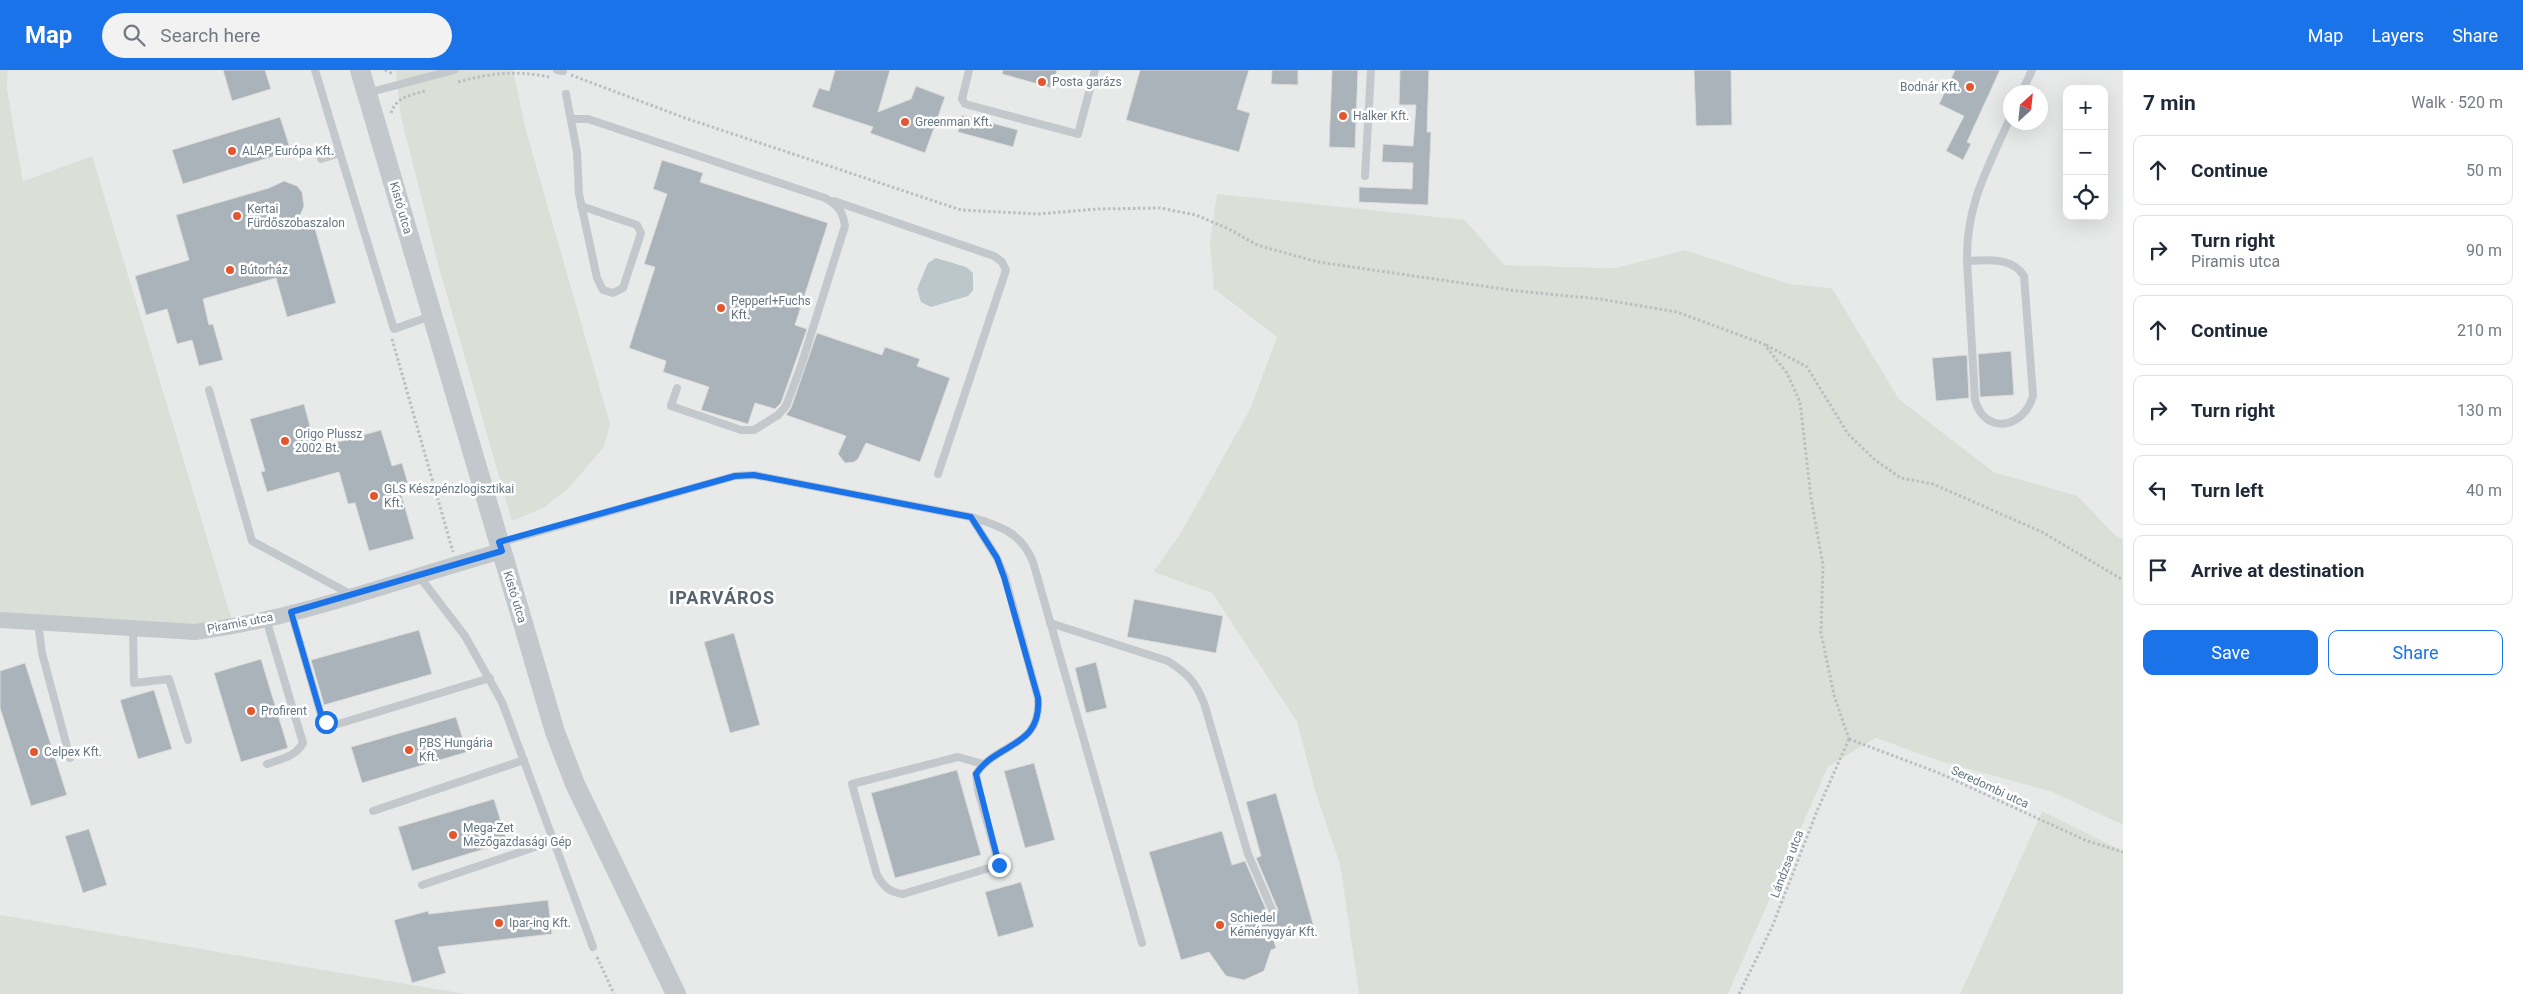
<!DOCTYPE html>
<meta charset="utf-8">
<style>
:root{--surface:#fff;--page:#f2f2f3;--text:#1f2937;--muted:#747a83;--line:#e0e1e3;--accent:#1a73e8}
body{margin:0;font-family:Roboto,sans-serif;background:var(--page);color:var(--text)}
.controls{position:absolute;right:15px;top:15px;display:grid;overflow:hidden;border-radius:10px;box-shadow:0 5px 20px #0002}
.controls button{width:45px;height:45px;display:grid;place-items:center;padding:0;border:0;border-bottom:1px solid var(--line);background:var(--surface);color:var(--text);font:25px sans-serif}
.compass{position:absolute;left:2003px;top:15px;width:45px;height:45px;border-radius:50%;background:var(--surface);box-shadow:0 5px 20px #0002;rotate:27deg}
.stop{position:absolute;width:15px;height:15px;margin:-11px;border:4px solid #1a73e8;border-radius:50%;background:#fff}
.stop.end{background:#1a73e8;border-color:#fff;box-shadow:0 1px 5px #0008}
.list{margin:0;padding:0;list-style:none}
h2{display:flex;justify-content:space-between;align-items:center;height:65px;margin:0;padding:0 20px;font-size:21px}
h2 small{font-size:16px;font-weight:400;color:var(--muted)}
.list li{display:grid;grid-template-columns:32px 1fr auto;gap:15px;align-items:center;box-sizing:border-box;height:70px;margin:0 10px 10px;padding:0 10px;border:1px solid var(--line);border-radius:10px}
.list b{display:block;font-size:19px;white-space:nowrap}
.list p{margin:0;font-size:16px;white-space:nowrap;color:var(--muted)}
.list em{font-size:16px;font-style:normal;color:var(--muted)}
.actions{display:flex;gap:10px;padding:15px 20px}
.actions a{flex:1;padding:11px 0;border:1px solid var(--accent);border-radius:10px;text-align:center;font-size:18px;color:var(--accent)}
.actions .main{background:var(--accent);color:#fff}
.icon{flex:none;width:28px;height:28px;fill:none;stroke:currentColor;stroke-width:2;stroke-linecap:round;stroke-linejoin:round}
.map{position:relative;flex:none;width:2123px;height:924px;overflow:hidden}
header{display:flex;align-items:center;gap:30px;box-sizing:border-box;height:70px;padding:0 25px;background:var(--accent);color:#fff}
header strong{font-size:24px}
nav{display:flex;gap:28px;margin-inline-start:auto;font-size:18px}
.search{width:350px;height:45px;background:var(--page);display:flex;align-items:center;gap:12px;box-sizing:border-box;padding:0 18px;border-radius:28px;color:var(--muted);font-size:19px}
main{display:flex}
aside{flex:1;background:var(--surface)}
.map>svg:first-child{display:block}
</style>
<header>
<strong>Map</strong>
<div class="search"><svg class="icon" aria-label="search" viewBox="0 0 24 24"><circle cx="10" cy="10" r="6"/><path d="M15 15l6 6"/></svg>Search here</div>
<nav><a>Map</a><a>Layers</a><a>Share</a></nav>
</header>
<main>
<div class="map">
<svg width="2123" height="924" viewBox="0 0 2123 924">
<rect width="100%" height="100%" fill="#fafaf8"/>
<!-- built -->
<g fill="#e8e9e9" fill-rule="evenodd">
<path d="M8,0H2123V469L2115,465L2078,426L1994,402L1899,329L1832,218L1790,214L1685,180L1615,198L1503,195L1465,150L1214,219L1277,267L1249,341L1180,464L1153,502L1212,523L1297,652L1315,721L1340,795L1359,924H0V548L92,86L23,111L7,17ZM2067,19H2104V146H2067ZM2010,22H2040V52H2010Z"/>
<polygon points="1876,668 1939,691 2052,722 2123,755 2123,781 2042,741 1960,924 1728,924 1828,697"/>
</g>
<!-- green -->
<g fill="#dadfd7">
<polygon points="0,0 8,0 7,18 23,111 92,86 233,554 224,557 0,548"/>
<polygon points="396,0 513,0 525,57 610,354 604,377 568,419 543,438 512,451 440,201 401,47"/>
<polygon points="1217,124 1465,150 1504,195 1615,198 1685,180 1790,214 1832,218 1899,329 1994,402 2078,426 2115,465 2123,469 2123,755 2052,722 1939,691 1876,668 1828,697 1728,924 1359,924 1340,795 1315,721 1297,652 1212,523 1153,502 1180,464 1249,341 1277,267 1214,219 1210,173"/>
<polygon points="2042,741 2123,781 2123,924 1960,924"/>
<polygon points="0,845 465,924 0,924"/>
</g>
<!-- water -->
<polygon fill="#bbc7cb" points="936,188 966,197 973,203 973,220 968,226 931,237 921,232 917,219 928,193"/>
<!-- building -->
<g fill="#aab3b9" stroke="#dcdcda">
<polygon points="223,0 265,0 271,19 232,31"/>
<polygon points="835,0 890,0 878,42 911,29 916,16 945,27 925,83 870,63 873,57 812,37 819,18 829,21"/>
<polygon points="1003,0 1057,0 1052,18 1002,4"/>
<polygon points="1140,0 1249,0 1237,39 1250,43 1239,82 1126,50"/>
<polygon points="1272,0 1298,0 1298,15 1271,14"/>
<polygon points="1332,0 1358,0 1355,78 1329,77"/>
<polygon points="1400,0 1429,0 1427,62 1431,62 1428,135 1359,132 1359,117 1412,119 1413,93 1382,92 1383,74 1413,76 1416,35 1399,35"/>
<polygon points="1694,0 1731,0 1732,55 1696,56"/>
<polygon points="1955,0 2000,0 1967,72 1971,74 1963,90 1946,81 1964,46 1939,34"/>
<polygon points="962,45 1018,60 1013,77 958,62"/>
<polygon points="280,47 291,81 183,114 172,80"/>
<polygon points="662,90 703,103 700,112 828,153 795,255 807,259 781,333 775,339 755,333 748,354 701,340 709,317 663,302 666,291 629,278 655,197 644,194 667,124 653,119"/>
<polygon points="284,111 297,116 302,122 304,136 294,160 314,155 336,233 287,247 276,208 203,229 209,255 213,254 223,290 199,296 192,270 177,274 167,239 146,245 135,206 189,190 176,145 269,118"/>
<polygon points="817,263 882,285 885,277 920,289 917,296 950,308 920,392 866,373 858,389 854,392 845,393 838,384 846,366 786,345 791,338"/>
<polygon points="2011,281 2014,325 1980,327 1978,284"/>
<polygon points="1967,285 1969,328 1936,331 1932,288"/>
<polygon points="304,334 316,378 381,360 392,396 402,393 409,417 400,420 414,469 369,481 355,433 348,434 339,402 267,422 261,402 265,401 250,349"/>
<polygon points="1134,529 1223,546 1216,583 1127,567"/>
<polygon points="419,560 432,604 324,635 311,590"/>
<polygon points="734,563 760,655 730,663 704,572"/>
<polygon points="261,589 288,678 241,692 214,603"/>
<polygon points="1096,592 1107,638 1086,643 1075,598"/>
<polygon points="25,593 67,725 31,736 0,638 0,601"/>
<polygon points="154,620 172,679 138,689 120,630"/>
<polygon points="456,647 467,682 362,713 351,677"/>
<polygon points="1034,693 1055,770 1025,778 1004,701"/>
<polygon points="957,700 981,785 895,808 871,723"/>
<polygon points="1276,723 1314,857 1273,868 1276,878 1271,880 1264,901 1244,910 1226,906 1209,882 1181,890 1149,782 1222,761 1232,795 1245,791 1268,844 1276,847 1278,840 1256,788 1261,786 1246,732"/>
<polygon points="494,729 507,772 412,801 398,757"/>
<polygon points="89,759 107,815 83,823 65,766"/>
<polygon points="1021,812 1034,857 998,867 985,822"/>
<polygon points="548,830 552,864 438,877 446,903 412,913 394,850 428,841 429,844"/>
</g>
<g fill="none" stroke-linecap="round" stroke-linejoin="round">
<!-- path -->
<g stroke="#bbbfc2" stroke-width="3" stroke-dasharray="2.5 2.5" stroke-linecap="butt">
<polyline points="385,0 393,4"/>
<polyline points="571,5 685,48 961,140 1038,144 1097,139 1160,138 1196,145 1229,159 1257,175 1318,192 1517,221 1600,229 1677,242 1764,274 1787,303 1800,332 1811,428 1823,495 1821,563 1834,625 1849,669"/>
<path d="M458,12C490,3 517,0 549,7"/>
<path d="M391,43C396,27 411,25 425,21"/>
<polyline points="392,269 453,482"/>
<polyline points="1766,275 1807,297 1848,364 1875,390 1901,408 1933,414 2042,462 2123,510"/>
<polyline points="1849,669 1939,703 2087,771 2123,782"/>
<polyline points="597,887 614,924"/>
<polyline points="1739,924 1772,857 1817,741 1849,669"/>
</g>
<!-- service -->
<g stroke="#c3c8cc" stroke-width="8">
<polyline points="315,0 340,83"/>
<polyline points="557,0 563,1"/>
<polyline points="969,0 962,29 965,34 1078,64 1095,0"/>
<polyline points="2022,22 2032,0"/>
<polyline points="367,23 454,0"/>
<polyline points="566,24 577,82 579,124 597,208 603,220 613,223 623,218 641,163 637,155 581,136"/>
<path d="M572,49H588L825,128C838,135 843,142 845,156L801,296L786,336L778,345L754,360H741L671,336L677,318"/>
<polyline points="321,89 340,83 394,259 431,246"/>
<polyline points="1365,106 1371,0"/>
<polyline points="834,131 994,186 1002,192 1006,200 938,404"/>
<path d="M1967,191C1988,190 2012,187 2024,206L2033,326C2024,358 1985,366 1975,330L1967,191C1966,134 1988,98 2010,48"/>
<polyline points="209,320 252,471 352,525"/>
<path d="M971,447L997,488L1005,507L1038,628C1042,678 997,672 976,704L978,720L999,795L903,824C889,822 884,817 877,805L852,714L958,687L983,694"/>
<path d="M499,473L735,406L754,405L971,447C1000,456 1021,462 1033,492L1142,873"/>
<polyline points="419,506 465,566 502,632 593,877"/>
<polyline points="291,542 322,648 326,652 338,654 490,608"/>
<path d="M266,549L303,673C295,687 281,689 267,694"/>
<polyline points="38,553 42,583 70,688"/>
<path d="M1050,553L1168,591C1188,604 1195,611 1204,633L1248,784L1273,842"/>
<polyline points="133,559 134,613 169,609 188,670"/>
<polyline points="373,741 524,690"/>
<polyline points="422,815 553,771"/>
</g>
<!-- minor -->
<path stroke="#c3c8cc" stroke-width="16" d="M0,550L195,562C298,549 401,509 502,481"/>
<!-- tertiary -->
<polyline stroke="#c3c8cc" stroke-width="20" points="360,0 555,662 575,714 676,924"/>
</g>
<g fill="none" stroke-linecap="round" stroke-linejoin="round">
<!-- route -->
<path stroke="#1a73e8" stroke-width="6" d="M326,652L322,648L291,542L502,481L499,472L735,406L754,405L971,447L997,488L1004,507L1038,628C1042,678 997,672 976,704L999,795"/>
</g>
<!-- markers -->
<g fill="#e4572e" stroke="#fff" stroke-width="2">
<circle cx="1042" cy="12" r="5"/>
<circle cx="1970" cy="17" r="5"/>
<circle cx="1343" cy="46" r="5"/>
<circle cx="905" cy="52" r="5"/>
<circle cx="232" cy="81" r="5"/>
<circle cx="237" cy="146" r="5"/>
<circle cx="230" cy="200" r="5"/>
<circle cx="721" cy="238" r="5"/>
<circle cx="285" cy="371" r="5"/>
<circle cx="374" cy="426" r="5"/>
<circle cx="251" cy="641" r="5"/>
<circle cx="409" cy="680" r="5"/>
<circle cx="34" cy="682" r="5"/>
<circle cx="453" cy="765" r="5"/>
<circle cx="499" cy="853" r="5"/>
<circle cx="1220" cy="855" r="5"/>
</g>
<g text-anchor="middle" stroke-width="5" stroke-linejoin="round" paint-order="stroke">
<!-- poi labels -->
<g font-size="12" fill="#657683" stroke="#fff" text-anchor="start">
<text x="1052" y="16">Posta garázs</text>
<text x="1960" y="21" text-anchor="end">Bodnár Kft.</text>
<text x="1353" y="50">Halker Kft.</text>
<text x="915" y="56">Greenman Kft.</text>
<text x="242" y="85">ALAP Európa Kft.</text>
<text x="247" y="143">Kertai<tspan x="247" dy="14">Fürdőszobaszalon</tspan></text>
<text x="240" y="204">Bútorház</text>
<text x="731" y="235">Pepperl+Fuchs<tspan x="731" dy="14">Kft.</tspan></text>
<text x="295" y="368">Origo Plussz<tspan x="295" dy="14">2002 Bt.</tspan></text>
<text x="384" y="423">GLS Készpénzlogisztikai<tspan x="384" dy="14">Kft.</tspan></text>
<text x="261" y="645">Profirent</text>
<text x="419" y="677">PBS Hungária<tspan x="419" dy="14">Kft.</tspan></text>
<text x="44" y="686">Celpex Kft.</text>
<text x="463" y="762">Mega-Zet<tspan x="463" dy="14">Mezőgazdasági Gép</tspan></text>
<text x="1230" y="852">Schiedel<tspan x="1230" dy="14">Kéménygyár Kft.</tspan></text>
<text x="509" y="857">Ipar-ing Kft.</text>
</g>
<!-- street labels -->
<g font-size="12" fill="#657683" stroke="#fff">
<text transform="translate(401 138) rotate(74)" y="4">Kistó utca</text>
<text transform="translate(515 527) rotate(73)" y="4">Kistó utca</text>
<text transform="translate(240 553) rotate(-11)" y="4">Piramis utca</text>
<text transform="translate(1990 717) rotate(25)" y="4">Seredombi utca</text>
<text transform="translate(1787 794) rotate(-69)" y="4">Lándzsa utca</text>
</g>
<!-- district labels -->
<g font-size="18" font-weight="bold" letter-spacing="1" fill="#57646e" stroke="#fff">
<text x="722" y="534">IPARVÁROS</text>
</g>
</g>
</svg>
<div class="controls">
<button>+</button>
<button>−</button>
<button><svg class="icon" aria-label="locate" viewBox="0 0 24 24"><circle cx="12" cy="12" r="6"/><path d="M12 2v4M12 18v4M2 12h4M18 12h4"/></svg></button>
</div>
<svg class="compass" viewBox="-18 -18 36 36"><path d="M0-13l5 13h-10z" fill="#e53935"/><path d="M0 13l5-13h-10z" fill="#747a83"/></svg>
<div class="stop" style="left:326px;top:652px"></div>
<div class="stop end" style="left:999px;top:795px"></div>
</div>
<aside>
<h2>7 min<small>Walk · 520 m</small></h2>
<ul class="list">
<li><svg class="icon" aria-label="ahead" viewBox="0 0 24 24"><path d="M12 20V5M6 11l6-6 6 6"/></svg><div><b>Continue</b></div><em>50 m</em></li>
<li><svg class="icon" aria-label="right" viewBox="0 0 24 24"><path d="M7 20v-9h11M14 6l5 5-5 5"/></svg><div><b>Turn right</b><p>Piramis utca</p></div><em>90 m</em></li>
<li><svg class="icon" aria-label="ahead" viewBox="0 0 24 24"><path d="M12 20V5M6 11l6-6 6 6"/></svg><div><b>Continue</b></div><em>210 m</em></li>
<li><svg class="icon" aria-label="right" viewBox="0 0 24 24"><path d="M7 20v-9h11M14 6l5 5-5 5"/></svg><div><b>Turn right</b></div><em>130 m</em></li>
<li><svg class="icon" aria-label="left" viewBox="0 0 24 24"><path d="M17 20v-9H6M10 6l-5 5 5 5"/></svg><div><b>Turn left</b></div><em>40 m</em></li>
<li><svg class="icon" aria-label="arrive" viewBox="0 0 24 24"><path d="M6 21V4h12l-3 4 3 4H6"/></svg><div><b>Arrive at destination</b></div></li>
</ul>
<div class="actions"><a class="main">Save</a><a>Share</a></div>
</aside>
</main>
